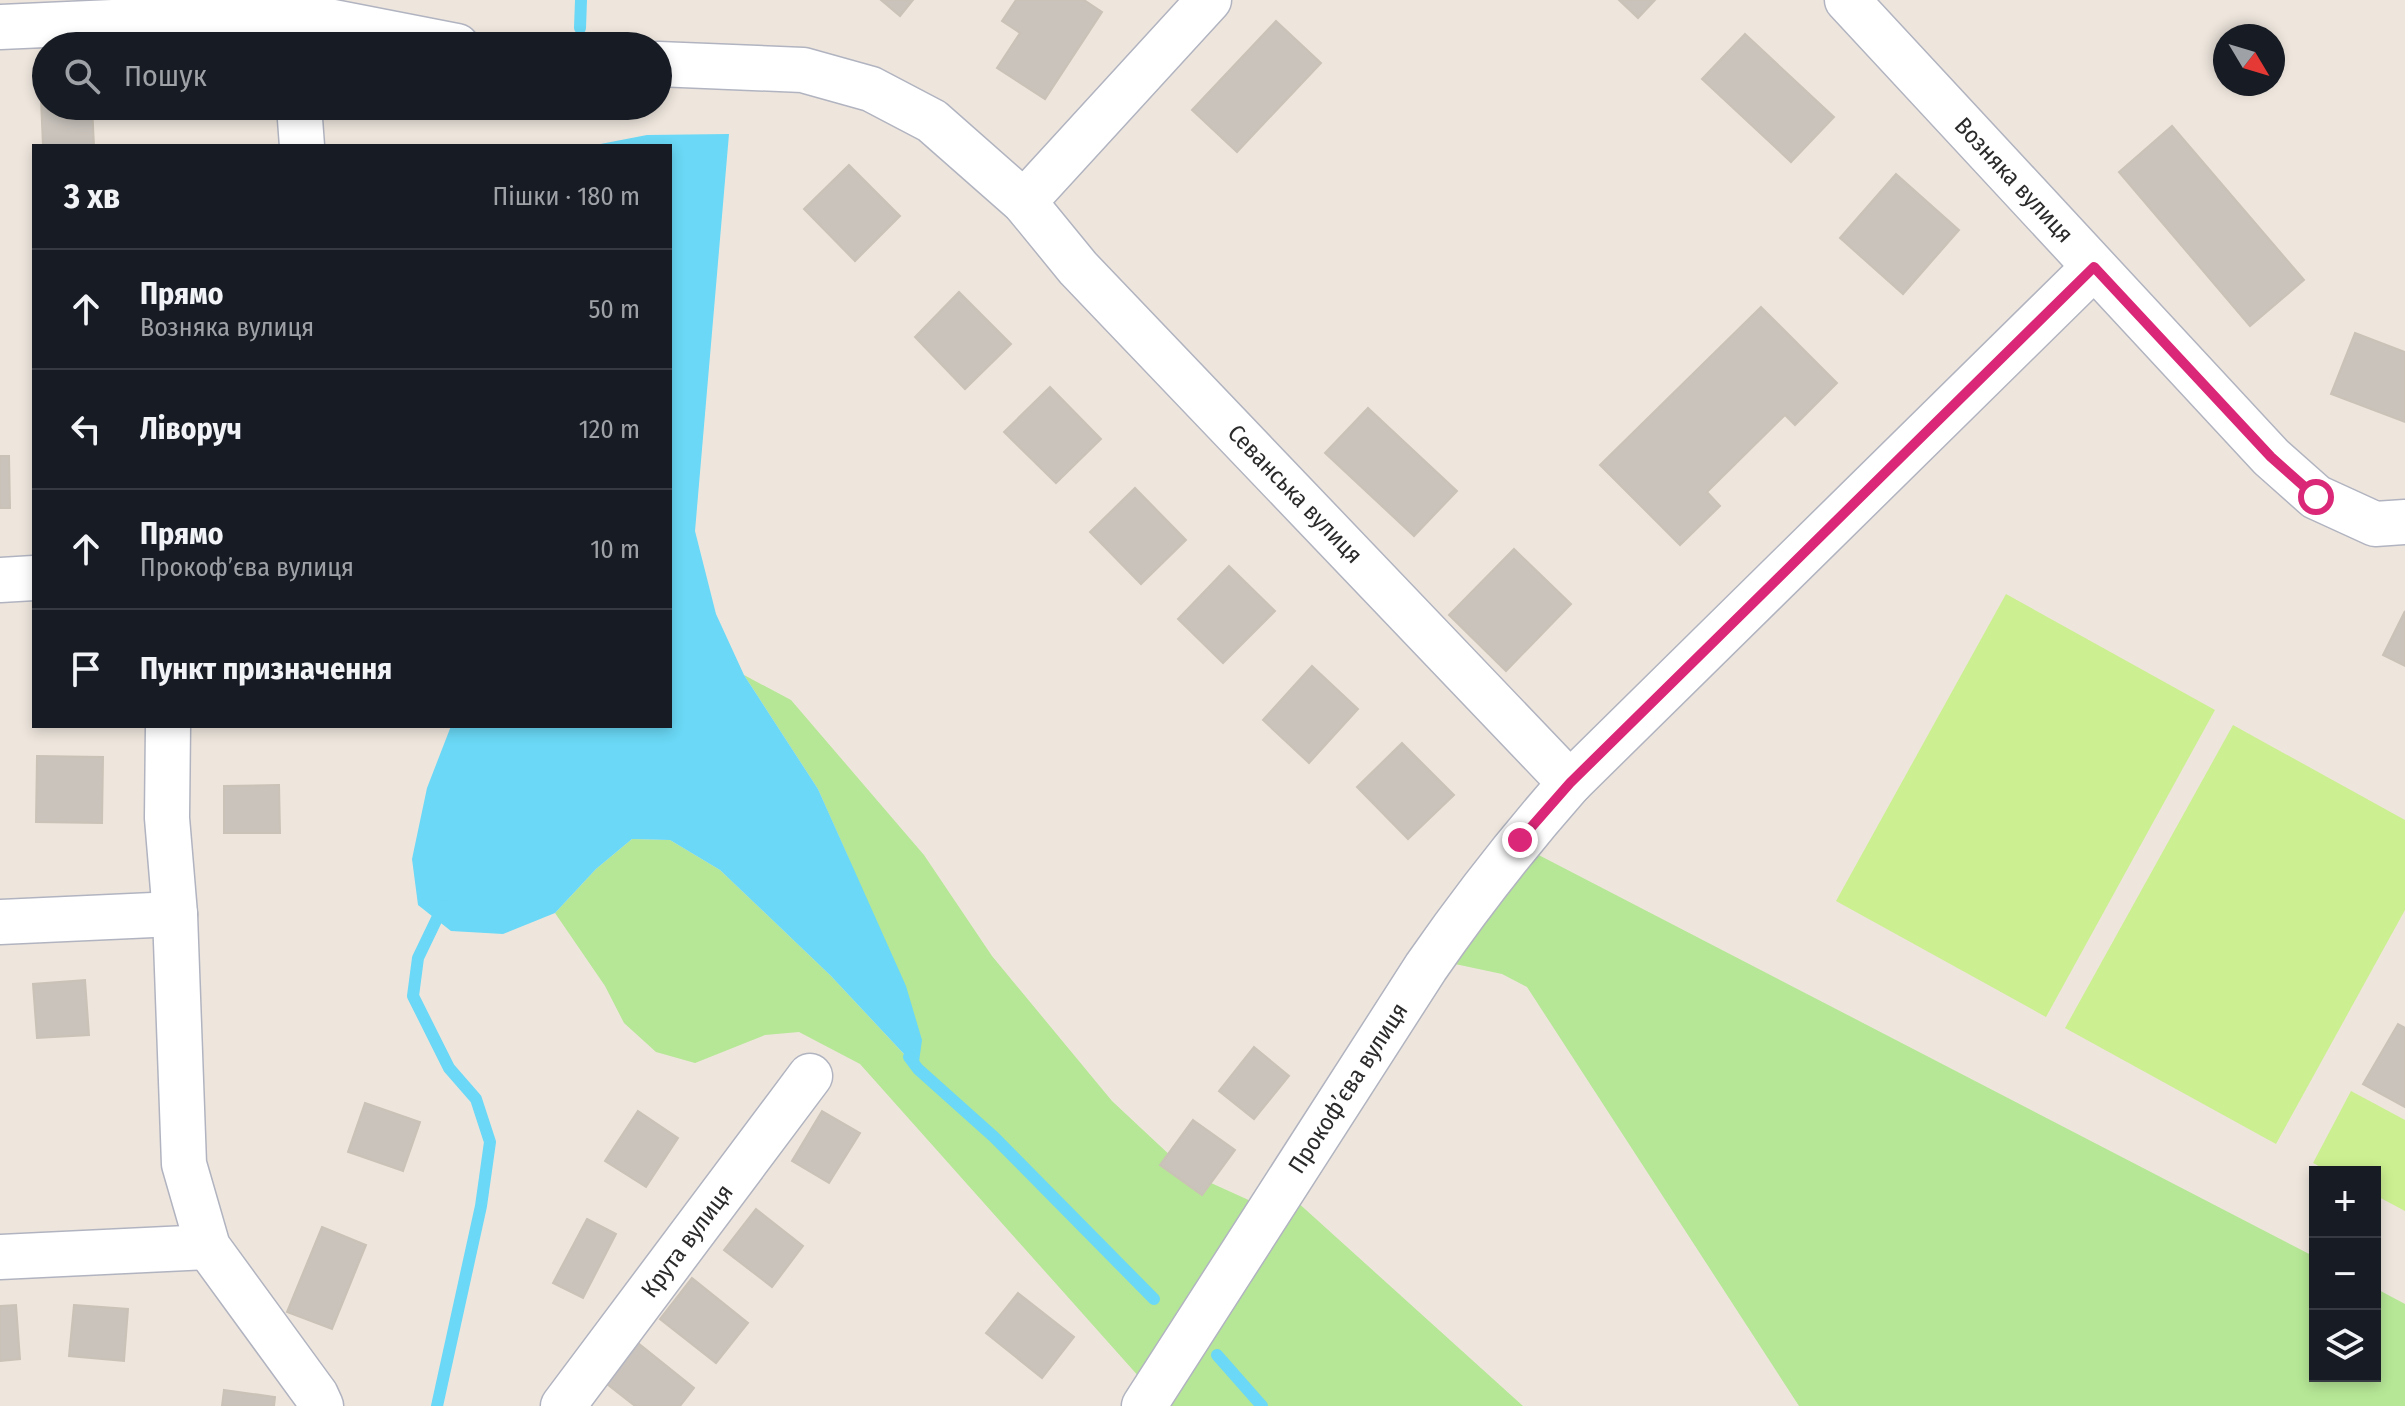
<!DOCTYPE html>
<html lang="uk">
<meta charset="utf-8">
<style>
:root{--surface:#171b24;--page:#242831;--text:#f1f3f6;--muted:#9ea1a6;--line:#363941}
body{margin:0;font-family:"Fira Sans Condensed",sans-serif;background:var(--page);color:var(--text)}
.controls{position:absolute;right:24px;bottom:24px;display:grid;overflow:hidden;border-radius:0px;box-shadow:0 4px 12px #0003}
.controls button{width:72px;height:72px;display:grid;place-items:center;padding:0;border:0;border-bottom:2px solid var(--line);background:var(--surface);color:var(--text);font:40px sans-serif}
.compass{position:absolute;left:2213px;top:24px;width:72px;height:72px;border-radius:50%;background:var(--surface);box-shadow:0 4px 12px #0003;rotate:128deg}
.stop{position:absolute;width:24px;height:24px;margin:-18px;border:6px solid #db2777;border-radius:50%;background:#fff}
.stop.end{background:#db2777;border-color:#fff;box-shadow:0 2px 8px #0008}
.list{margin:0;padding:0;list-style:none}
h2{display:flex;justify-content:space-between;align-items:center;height:104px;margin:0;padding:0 32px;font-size:34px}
h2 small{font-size:26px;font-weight:400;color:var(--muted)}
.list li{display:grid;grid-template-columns:52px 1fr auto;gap:24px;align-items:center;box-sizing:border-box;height:120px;padding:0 32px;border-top:2px solid var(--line)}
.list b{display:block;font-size:30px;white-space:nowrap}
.list p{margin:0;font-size:26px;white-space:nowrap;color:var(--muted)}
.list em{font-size:26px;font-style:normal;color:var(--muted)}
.icon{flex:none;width:44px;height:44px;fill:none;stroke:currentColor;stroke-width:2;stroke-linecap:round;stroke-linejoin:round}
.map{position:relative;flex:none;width:2405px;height:1406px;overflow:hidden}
.search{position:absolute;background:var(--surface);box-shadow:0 4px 12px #0003;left:32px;top:32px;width:640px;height:88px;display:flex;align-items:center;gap:20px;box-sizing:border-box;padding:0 28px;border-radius:44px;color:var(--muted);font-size:30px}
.panel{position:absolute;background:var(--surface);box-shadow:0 4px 12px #0003;left:32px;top:144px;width:640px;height:584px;border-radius:0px}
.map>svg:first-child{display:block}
</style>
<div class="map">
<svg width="2405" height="1406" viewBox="0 0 2405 1406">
<rect width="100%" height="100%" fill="#eee6dd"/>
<!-- green -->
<g fill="#b6e796">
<polygon points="744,675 791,700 924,855 992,956 1112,1101 1189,1173 1253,1202 1295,1200 1523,1406 1165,1406 860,1064 799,1032 765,1035 695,1063 656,1052 624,1023 605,986 555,913 596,869 632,839 670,840 720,870 831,976 917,1068 849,859 818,789"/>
<polygon points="1529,850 2315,1257 2315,1376 2375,1376 2375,1288 2405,1304 2405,1406 1799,1406 1527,987 1502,974 1455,964"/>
</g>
<!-- pitch -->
<g fill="#ccef91">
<polygon points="2006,594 2215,710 2046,1017 1836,901"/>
<polygon points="2233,725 2405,820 2405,910 2276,1144 2065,1028"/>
<polygon points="2351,1091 2405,1120 2405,1211 2375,1195 2375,1172 2330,1172 2313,1163"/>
</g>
<!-- water -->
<polygon fill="#6ad8f6" points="729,134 695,531 716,614 744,675 818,789 906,986 922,1040 918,1069 831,976 720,870 670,840 632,839 596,869 555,913 503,934 451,931 418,905 412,859 427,788 451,726 670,726 670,146 590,146 647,135"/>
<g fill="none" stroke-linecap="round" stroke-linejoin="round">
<!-- stream -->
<g stroke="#6ad8f6" stroke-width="12">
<polyline points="580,28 581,0"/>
<polyline points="909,1057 918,1069 994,1137 1154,1299"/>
<polyline points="1217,1355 1262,1406"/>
<polyline points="437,1406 481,1206 490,1142 476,1099 449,1068 413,996 418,958 443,906"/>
</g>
</g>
<!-- building -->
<g fill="#c9c3bc" stroke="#cac2b6" stroke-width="2">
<polygon points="881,0 913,0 900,16"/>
<polygon points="1016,0 1084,0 1102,12 1045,99 997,68 1020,33 1002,21"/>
<polygon points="1619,0 1655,0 1638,18"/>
<polygon points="1276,21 1321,63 1237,152 1192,110"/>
<polygon points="1745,34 1834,117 1791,162 1702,79"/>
<polygon points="41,99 46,99 46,106 92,106 94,146 43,146"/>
<polygon points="2172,126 2304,280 2250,326 2119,172"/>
<polygon points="849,165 900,216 855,261 804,209"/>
<polygon points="1896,174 1959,230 1903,294 1840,238"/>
<polygon points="959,292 1011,344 965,389 915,337"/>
<polygon points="1761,307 1837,383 1795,425 1785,415 1707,492 1720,506 1680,545 1600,465"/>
<polygon points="2355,333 2405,352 2405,422 2331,394"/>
<polygon points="1050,387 1101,439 1056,483 1004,432"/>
<polygon points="1368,408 1457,491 1414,536 1325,453"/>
<polygon points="0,456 9,456 10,508 0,508"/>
<polygon points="1135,488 1186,540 1141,584 1090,532"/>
<polygon points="1514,549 1571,604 1506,671 1449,615"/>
<polygon points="1229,566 1275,611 1223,663 1178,619"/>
<polygon points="2405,611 2405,666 2383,655"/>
<polygon points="1312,666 1358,709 1309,763 1263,720"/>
<polygon points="1402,743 1454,795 1408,839 1357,787"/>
<polygon points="37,756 103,757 102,823 36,822"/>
<polygon points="279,785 280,833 224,833 224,786"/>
<polygon points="85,980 89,1035 37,1038 33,984"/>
<polygon points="2398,1024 2405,1028 2405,1107 2363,1084"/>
<polygon points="1254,1047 1289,1076 1254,1119 1219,1091"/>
<polygon points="365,1103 420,1122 403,1171 348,1152"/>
<polygon points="638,1111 678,1138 646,1187 605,1161"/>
<polygon points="822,1111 860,1133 829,1183 792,1161"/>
<polygon points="1193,1120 1235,1150 1202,1195 1160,1165"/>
<polygon points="756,1209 803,1246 772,1287 724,1250"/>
<polygon points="587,1219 616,1234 583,1298 553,1283"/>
<polygon points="322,1227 366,1245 332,1329 287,1312"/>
<polygon points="692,1278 748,1323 716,1363 660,1319"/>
<polygon points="1018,1293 1074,1337 1042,1378 986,1333"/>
<polygon points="16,1305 20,1359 0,1361 0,1306"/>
<polygon points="74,1305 128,1309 124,1361 69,1356"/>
<polygon points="638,1343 694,1388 680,1406 635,1406 607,1384"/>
<polygon points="224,1390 275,1397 274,1406 222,1406"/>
</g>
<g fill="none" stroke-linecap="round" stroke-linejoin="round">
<!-- minor casing -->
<g stroke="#b1b4c0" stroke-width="47">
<g id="minor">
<polyline points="1847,0 2271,457 2316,497 2375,524 2405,522"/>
<polyline points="0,27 292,14 457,46"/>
<polyline points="658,64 803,70 871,89 932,121 1024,202 1078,268 1570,783"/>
<polyline points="299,106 302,146"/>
<polyline points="1024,202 1209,0"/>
<polyline points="0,580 34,578"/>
<polyline points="168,726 167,818 175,914 184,1164 208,1247 316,1395 321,1406"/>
<polyline points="0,922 175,914"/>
<polyline points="0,1257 208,1247"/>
<polyline points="563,1406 810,1076"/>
<path d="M1144,1406L1426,967C1471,902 1518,842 1570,783L2094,267"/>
</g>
</g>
<!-- minor -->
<use href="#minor" stroke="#fff" stroke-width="44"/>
</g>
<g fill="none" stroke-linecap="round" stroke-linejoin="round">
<!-- route -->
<polyline stroke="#db2777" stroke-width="10" points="1520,840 1570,783 2094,267 2271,457 2316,497"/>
</g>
<g text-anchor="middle" stroke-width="8" stroke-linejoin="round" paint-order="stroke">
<!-- street labels -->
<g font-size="24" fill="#2b2b2b" stroke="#fff">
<text transform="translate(2014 180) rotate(47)" y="8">Возняка вулиця</text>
<text transform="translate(1295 494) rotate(46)" y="8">Севанська вулиця</text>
<text transform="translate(1348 1088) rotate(-57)" y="8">Прокоф’єва вулиця</text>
<text transform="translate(687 1241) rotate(-53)" y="8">Крута вулиця</text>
</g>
</g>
</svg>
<div class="controls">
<button>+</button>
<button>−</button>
<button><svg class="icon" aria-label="layers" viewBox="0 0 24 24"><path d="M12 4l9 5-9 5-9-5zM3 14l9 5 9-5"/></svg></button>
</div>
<svg class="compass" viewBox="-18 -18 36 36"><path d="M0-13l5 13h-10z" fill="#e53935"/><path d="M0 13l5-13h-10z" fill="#9ea1a6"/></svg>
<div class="stop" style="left:2316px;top:497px"></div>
<div class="stop end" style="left:1520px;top:840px"></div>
<div class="search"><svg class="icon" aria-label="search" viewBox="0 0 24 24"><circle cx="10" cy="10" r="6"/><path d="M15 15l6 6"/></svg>Пошук</div>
<section class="panel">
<h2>3 хв<small>Пішки · 180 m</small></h2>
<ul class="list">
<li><svg class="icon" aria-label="ahead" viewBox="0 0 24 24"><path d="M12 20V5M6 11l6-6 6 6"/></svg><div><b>Прямо</b><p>Возняка вулиця</p></div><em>50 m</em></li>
<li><svg class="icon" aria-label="left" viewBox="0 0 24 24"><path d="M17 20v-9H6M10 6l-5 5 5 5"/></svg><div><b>Ліворуч</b></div><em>120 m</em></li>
<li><svg class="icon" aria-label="ahead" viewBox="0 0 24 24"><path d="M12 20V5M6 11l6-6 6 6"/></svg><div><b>Прямо</b><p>Прокоф’єва вулиця</p></div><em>10 m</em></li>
<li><svg class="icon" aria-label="arrive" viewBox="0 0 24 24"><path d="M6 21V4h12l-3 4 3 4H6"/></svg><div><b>Пункт призначення</b></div></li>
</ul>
</section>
</div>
